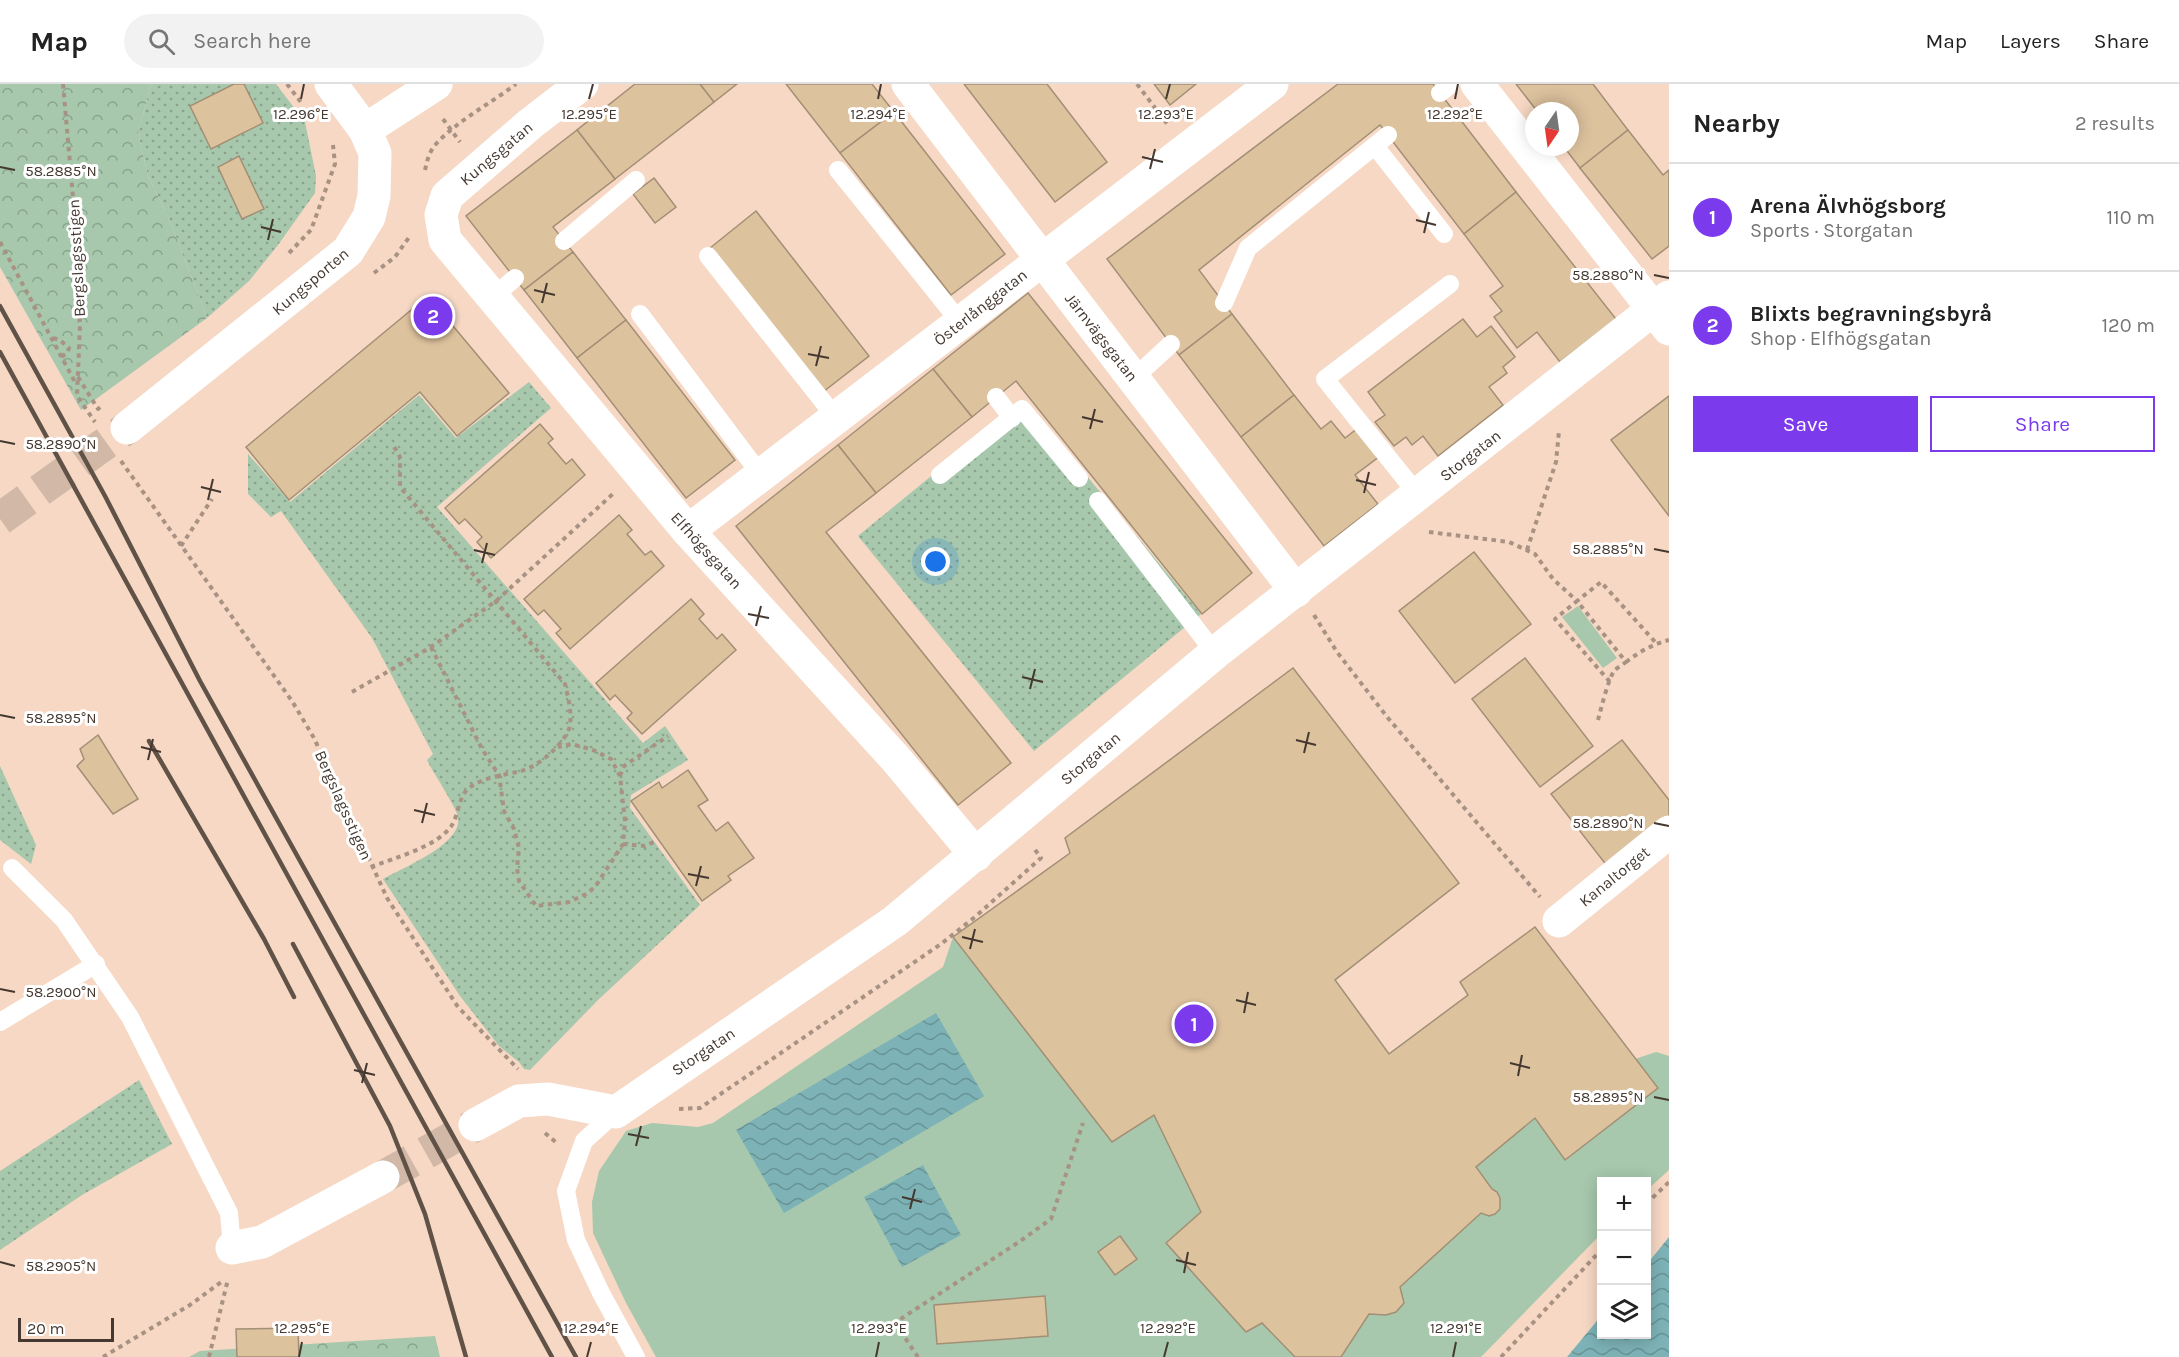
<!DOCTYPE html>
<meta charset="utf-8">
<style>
:root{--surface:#fff;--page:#f2f2f2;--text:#222;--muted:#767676;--line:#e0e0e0;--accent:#7c3aed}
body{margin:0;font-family:Karla,sans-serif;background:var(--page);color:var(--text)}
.controls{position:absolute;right:18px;bottom:18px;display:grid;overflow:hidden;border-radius:0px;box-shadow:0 3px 15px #0003}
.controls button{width:54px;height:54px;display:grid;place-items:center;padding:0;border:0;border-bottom:2px solid var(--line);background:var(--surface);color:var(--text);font:30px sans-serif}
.compass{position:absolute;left:1525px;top:18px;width:54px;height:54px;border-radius:50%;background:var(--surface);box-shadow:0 3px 15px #0003;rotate:193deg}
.scale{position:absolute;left:18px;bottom:15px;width:96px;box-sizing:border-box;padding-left:6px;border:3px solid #443830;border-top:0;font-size:16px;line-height:21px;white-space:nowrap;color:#443830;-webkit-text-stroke:4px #fff;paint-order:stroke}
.you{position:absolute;left:936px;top:478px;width:21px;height:21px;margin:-15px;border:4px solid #fff;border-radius:50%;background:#1a73e8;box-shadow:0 0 0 9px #1a73e833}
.badge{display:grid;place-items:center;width:39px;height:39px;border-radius:50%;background:var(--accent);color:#fff;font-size:20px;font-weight:700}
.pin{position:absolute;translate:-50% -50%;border:3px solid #fff;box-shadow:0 2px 6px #0006}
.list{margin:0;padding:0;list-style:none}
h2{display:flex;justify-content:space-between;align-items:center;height:78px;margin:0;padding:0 24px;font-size:26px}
h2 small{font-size:20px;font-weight:400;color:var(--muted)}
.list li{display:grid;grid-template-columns:39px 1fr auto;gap:18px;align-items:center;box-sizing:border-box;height:108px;padding:0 24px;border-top:2px solid var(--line)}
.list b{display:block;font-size:22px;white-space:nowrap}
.list p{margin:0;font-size:20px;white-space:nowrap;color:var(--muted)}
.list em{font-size:20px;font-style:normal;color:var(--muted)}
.actions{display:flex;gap:12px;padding:18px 24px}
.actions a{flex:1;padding:14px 0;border:2px solid var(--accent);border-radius:0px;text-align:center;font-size:21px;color:var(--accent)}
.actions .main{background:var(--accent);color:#fff}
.icon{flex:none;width:33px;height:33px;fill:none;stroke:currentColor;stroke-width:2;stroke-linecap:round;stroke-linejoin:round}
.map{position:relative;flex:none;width:1669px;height:1273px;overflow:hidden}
header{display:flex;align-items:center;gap:36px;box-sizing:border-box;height:84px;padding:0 30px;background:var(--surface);border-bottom:2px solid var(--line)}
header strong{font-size:28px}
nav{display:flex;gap:33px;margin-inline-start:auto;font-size:21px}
.search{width:420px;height:54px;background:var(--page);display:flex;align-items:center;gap:15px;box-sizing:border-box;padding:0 21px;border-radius:33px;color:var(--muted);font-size:22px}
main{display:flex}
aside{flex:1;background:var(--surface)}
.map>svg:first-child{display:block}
</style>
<header>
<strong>Map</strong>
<div class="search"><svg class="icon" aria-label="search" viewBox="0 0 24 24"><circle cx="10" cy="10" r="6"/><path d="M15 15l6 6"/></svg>Search here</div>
<nav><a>Map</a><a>Layers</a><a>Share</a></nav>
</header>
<main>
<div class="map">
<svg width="1669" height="1273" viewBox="0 0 1669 1273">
<defs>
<pattern id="grass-dots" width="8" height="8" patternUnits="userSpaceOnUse" patternTransform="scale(1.5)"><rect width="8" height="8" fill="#a7c8ac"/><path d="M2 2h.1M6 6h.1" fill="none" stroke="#8aa38c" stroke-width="1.8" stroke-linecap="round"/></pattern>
<pattern id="forest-crowns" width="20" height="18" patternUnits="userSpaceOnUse" patternTransform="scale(1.5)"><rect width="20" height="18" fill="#a7c8ac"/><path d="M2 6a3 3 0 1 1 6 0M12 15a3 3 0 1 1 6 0" fill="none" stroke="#8aa38c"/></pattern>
<pattern id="water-waves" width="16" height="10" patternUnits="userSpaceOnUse" patternTransform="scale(1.5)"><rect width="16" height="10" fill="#7db3b7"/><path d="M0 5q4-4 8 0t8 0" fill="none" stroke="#689395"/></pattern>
</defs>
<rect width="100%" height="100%" fill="#f6d8c4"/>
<!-- grass -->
<g fill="url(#grass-dots)">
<polygon points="151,0 276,0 305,38 316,92 315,109 278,161 249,197 207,234 170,137 148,92 138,49"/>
<path d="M529,298L551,324L437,423L643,659L665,642L688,676L631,711L630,724L700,821L598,916L530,986L524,985L519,978L499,962L460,912L383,795C402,784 463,760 458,733C457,724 432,687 427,676L433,670L372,554L281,427L271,433L248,410V370L290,418L419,311L456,354Z"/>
<polygon points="1024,316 1201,530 1034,667 858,452"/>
<polygon points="0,682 36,761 31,780 0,756"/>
<polygon points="139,996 172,1060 82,1111 0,1166 0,1087"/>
</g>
<!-- forest -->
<g fill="url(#forest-crowns)">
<polygon points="0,0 151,0 138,49 148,92 170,137 207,234 81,326 0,183"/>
<polygon points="435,1252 440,1273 189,1273 200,1267"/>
</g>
<!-- pitch -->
<g fill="#a7c8ac">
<polygon points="1578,522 1617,574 1603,584 1562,533"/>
<polygon points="1293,584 1459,799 1336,896 1389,969 1468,911 1460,898 1535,843 1635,975 1656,968 1669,972 1669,1086 1647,1106 1646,1098 1602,1098 1601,1150 1481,1273 656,1273 626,1219 593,1149 592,1118 599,1087 626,1047 652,1039 698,1043 713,1039 943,883 953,853 1070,769 1065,754"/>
</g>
<!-- water -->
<g fill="url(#water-waves)">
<polygon points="936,929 984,1012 784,1129 736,1046"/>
<polygon points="923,1081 961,1151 902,1183 864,1113"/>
<polygon points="1669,1153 1669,1273 1567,1273 1601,1232 1602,1250 1646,1250 1647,1180"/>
</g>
<!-- building -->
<g fill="#ddc29e" stroke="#a28f75" stroke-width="1.5">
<polygon points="234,0 244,0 263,39 211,65 190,22"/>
<polygon points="635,0 700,0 714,18 615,95 577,46"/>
<polygon points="700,0 737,0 714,18"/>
<polygon points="786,0 872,0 894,28 840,69"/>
<polygon points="964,0 1047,0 1107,78 1055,118"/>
<polygon points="1154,0 1196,0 1170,21"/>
<polygon points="1338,0 1433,0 1516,108 1464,150 1380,41 1199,186 1232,230 1179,271 1107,175"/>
<polygon points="1516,0 1593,0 1628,46 1580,84 1564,63 1570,63 1570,27 1537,27"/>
<polygon points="894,28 1005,170 951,211 840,69"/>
<polygon points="577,46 615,95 553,143 573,168 524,206 466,132"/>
<polygon points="1628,46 1663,91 1669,86 1669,162 1652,175 1580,84"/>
<polygon points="239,72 264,125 242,135 218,83"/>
<polygon points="654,94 676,123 655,139 633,110"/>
<polygon points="1516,108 1616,235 1560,278 1537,248 1517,264 1494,233 1502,227 1490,212 1503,202 1464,150"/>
<polygon points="756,127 869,272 823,308 710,164"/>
<polygon points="573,168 626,236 577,274 524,206"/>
<polygon points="1028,209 1252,489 1202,530 1016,297 972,333 933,285"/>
<polygon points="428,212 509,309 457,352 420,308 289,416 246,363"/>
<polygon points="1232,230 1294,311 1241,353 1179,271"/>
<polygon points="1463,235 1477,253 1491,242 1515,273 1503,283 1507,289 1489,303 1503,321 1438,372 1423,352 1412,361 1406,353 1394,362 1375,338 1385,331 1368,308"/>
<polygon points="626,236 735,376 686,414 577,274"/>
<polygon points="933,285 972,333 876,409 838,361"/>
<polygon points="1294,311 1321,345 1331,337 1345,354 1358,344 1380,372 1355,391 1378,420 1324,462 1241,353"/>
<polygon points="1669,312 1669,432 1611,356"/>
<polygon points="540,340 553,355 548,359 566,380 572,375 585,391 491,474 477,458 482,453 465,435 459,440 445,424"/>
<polygon points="838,361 876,409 826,448 1011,679 958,721 736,442"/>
<polygon points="619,431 632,446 627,450 645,471 651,467 664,482 570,565 556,549 561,545 544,526 538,531 524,515"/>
<polygon points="1474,468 1531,540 1455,599 1399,527"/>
<polygon points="691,515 704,530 699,535 717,555 722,550 736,566 642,650 627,634 632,629 615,611 610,616 596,599"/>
<polygon points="1525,574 1593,662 1540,703 1472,615"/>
<polygon points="1293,584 1459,799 1335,896 1389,970 1468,911 1460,898 1535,843 1658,1004 1565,1076 1535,1034 1476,1083 1492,1105 1497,1108 1500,1114 1500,1125 1495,1130 1489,1132 1481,1129 1400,1203 1404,1219 1396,1228 1386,1231 1369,1230 1341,1273 1295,1273 1262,1239 1246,1248 1166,1159 1201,1128 1154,1031 1112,1058 953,853 1070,769 1065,754"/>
<polygon points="98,651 138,715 113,730 77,682 84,675 80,665"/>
<polygon points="1622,656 1669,716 1669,742 1611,787 1551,710"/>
<polygon points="688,686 708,716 698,722 716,747 728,738 754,774 728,792 731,796 702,817 631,717 659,698 662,704"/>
<polygon points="1120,1152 1137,1175 1115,1191 1098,1168"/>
<polygon points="1045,1212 1048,1252 937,1260 934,1221"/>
<polygon points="298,1244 299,1273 237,1273 236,1245"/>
</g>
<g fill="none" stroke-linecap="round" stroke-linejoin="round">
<!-- minor-tunnel -->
<polyline stroke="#d2b8a6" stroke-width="33" stroke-dasharray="33 16" stroke-linecap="butt" points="383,1093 475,1041"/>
<!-- tertiary-tunnel -->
<polyline stroke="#d2b8a6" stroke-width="33" stroke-dasharray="33 16" stroke-linecap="butt" points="0,435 127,344"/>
<!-- path -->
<g stroke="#a89283" stroke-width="4" stroke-dasharray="4.5 4.5" stroke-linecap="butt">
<polyline points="63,0 77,159 80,241 77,312 95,338"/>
<polyline points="287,0 303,21"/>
<polyline points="1137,0 1168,41"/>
<polyline points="443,35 460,58"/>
<path d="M425,86C427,77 429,68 436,60C458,36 490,20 516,0"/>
<polyline points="0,158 76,300"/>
<polyline points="289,169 311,146 335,80 333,61"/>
<polyline points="374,189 395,173 410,152"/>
<polyline points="53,254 60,256 69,264 67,269 61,273"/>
<polyline points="78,293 98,325 100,323"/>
<polyline points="121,377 292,617 314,654 387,814 458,923 518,985"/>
<polyline points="1429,448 1509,458 1535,470 1553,495 1577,517 1601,498 1657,560"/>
<polyline points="181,462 212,415"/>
<polyline points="1527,466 1556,378 1559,347"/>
<polyline points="1314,531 1337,568 1388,634 1540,813"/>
<polyline points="431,563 482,665 499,691 504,727 514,745 519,764 517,784 519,797 536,822 569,818 586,810 595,803 623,760 625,737 620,692 611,675 593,666 572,660 558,663"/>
<path d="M1626,578C1639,568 1653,560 1669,556"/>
<polyline points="352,608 431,563 496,517 615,408"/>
<path d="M1598,636C1601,625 1608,596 1614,587C1617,584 1622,581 1626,578L1577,517L1555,535L1610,598"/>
<polyline points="620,692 624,682 668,652"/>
<polyline points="623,760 645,762 656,757"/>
<path d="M371,783C394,774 439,762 452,741C459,730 458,713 469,704C483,693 505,691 521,687C538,683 567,658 570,641C572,628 568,613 565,600L400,403V373L393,361"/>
<polyline points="679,1025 700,1024 941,860 975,833 1041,774 1033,763"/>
<polyline points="545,1049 558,1060"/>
<polyline points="1646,1120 1669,1098"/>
<polyline points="103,1273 190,1221 224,1196"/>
<polyline points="209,1273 228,1195"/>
<polyline points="918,1273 897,1242 902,1234 1019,1158 1051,1135 1083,1039"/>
<polyline points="1501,1273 1602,1165"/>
</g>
<!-- service -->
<g stroke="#fff" stroke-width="18">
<polyline points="1440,9 1451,0"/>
<polyline points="1375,62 1444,150"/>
<polyline points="838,86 960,238"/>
<polyline points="564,157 636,96"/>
<polyline points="708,172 836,334"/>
<polyline points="493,213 515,194"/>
<polyline points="1224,219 1248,164 1388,51"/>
<polyline points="640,230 761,391"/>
<polyline points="1134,294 1171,260"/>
<polyline points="996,313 1012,334"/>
<polyline points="940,391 1022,325 1079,394"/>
<polyline points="1419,412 1325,295 1450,200"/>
<polyline points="1098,417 1215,569"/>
<polyline points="12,784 64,836 130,933 229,1129 232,1164"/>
<polyline points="0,938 96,880"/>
<polyline points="616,1028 584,1057 566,1107 576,1156 601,1209 636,1273"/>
</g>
<!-- minor -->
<g stroke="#fff" stroke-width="33">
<polyline points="582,0 530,40 447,112 441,131 445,156 688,447 895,674 976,771"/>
<polyline points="908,0 1296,507"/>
<polyline points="1477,0 1669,245"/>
<polyline points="365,46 436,0"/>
<polyline points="688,447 1272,0"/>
<polyline points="1559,837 1669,748"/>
<polyline points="475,1041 519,1017 548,1015 616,1028 895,837 1215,569 1669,213"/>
<polyline points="232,1164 262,1158 383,1093"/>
</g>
<!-- tertiary -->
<polyline stroke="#fff" stroke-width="33" points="127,344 348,167 369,133 374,112 375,69 365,46 331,0"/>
<!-- rail -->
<g stroke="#615248" stroke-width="4.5">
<polyline points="0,222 105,412 200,597 576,1273"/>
<polyline points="0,268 552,1273"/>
<polyline points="149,657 264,855 294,913"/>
<polyline points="293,860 390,1042 425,1130 466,1273"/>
</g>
</g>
<!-- ticks -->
<path fill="none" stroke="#443830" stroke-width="2" d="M301,15L304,0M589,15L593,0M878,15L881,0M1166,15L1170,0M1455,15L1458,0M1142,73L1163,78M0,83L15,86M1150,85L1155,65M1416,136L1436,141M261,143L281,148M1424,149L1429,128M268,156L273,135M1654,191L1669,194M534,206L555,211M542,219L547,199M808,270L829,274M816,282L821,262M1082,333L1103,338M1090,345L1095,325M0,357L15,360M1356,396L1376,401M201,403L221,408M1364,409L1369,388M208,416L213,395M1654,465L1669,468M474,466L495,471M482,479L487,459M748,530L769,534M756,542L761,522M1022,593L1043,598M1030,605L1035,585M0,631L15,634M1296,656L1316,661M141,663L161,668M1304,669L1309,648M148,676L153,655M414,726L435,731M422,739L427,719M1654,739L1669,742M688,790L709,794M696,802L701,782M962,853L983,858M970,865L975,845M0,905L15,908M1236,916L1256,921M1244,929L1248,908M1510,979L1530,984M354,986L375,991M1518,992L1522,971M362,999L367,979M1654,1013L1669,1016M628,1050L649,1054M636,1062L641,1042M902,1113L922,1118M910,1125L915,1105M1176,1176L1196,1181M0,1178L15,1182M1184,1189L1188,1168M299,1273L302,1258M587,1273L591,1258M876,1273L879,1258M1164,1273L1168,1258M1453,1273L1456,1258"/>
<g text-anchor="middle" stroke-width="6" stroke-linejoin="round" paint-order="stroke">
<!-- street labels -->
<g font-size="16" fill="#443830" stroke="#fff">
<text transform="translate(496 69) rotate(-40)" y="6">Kungsgatan</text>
<text transform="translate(76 174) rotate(-93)" y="6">Bergslagsstigen</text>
<text transform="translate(310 197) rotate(-40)" y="6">Kungsporten</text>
<text transform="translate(980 223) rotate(-38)" y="6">Österlånggatan</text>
<text transform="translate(1102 253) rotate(52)" y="6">Järnvägsgatan</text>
<text transform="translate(1470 371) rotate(-38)" y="6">Storgatan</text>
<text transform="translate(707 466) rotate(48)" y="6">Elfhögsgatan</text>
<text transform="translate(1090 674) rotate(-40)" y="6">Storgatan</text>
<text transform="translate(344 721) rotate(66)" y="6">Bergslagsstigen</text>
<text transform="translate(1614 792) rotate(-39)" y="6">Kanaltorget</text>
<text transform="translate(703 967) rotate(-34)" y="6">Storgatan</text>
</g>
</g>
<g font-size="15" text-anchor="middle" fill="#443830" stroke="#fff" stroke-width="6" stroke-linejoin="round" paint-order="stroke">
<text x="301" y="35">12.296°E</text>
<text x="589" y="35">12.295°E</text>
<text x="878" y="35">12.294°E</text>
<text x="1166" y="35">12.293°E</text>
<text x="1455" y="35">12.292°E</text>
<text x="61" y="92">58.2885°N</text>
<text x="1608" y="196">58.2880°N</text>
<text x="61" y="365">58.2890°N</text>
<text x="1608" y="470">58.2885°N</text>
<text x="61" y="639">58.2895°N</text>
<text x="1608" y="744">58.2890°N</text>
<text x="61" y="913">58.2900°N</text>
<text x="1608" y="1018">58.2895°N</text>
<text x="61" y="1187">58.2905°N</text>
<text x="302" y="1249">12.295°E</text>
<text x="591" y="1249">12.294°E</text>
<text x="879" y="1249">12.293°E</text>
<text x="1168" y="1249">12.292°E</text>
<text x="1456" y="1249">12.291°E</text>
</g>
</svg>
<div class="controls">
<button>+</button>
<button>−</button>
<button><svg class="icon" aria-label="layers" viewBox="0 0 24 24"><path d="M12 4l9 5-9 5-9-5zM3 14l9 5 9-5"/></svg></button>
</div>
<svg class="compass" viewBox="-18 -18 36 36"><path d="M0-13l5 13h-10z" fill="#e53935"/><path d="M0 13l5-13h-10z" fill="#767676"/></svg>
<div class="scale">20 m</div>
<div class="you"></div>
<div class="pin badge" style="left:1194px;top:940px">1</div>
<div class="pin badge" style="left:433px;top:232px">2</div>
</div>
<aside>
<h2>Nearby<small>2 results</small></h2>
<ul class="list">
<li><span class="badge">1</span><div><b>Arena Älvhögsborg</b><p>Sports · Storgatan</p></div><em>110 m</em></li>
<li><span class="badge">2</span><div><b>Blixts begravningsbyrå</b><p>Shop · Elfhögsgatan</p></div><em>120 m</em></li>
</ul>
<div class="actions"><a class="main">Save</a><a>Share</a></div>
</aside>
</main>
